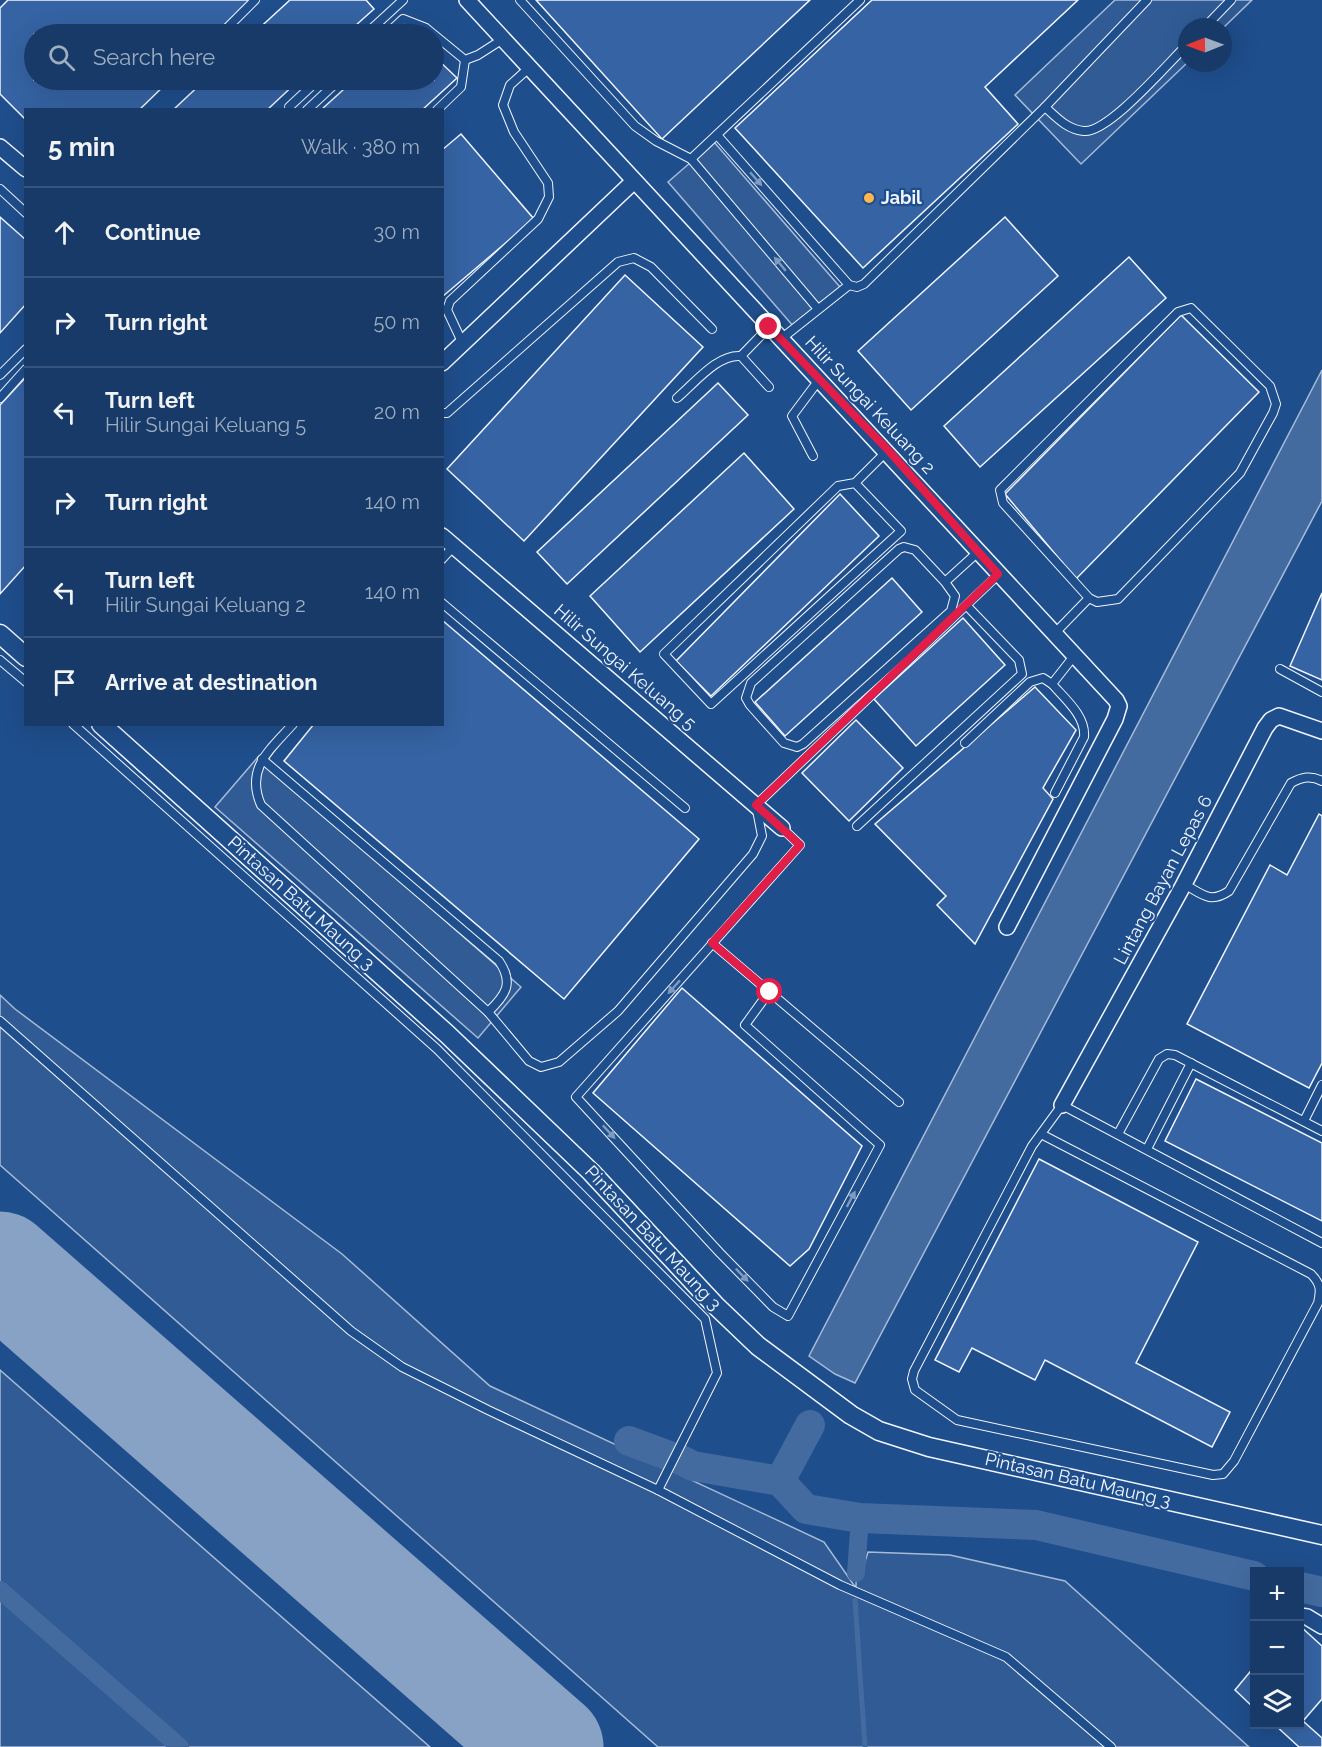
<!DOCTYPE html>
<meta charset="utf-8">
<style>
:root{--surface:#173a69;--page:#244571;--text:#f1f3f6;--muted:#9eadc0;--line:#36547d}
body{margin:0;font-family:Raleway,sans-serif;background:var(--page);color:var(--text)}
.controls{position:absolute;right:18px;bottom:18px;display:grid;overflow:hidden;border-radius:0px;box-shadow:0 6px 24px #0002}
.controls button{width:54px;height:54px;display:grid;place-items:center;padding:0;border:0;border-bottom:2px solid var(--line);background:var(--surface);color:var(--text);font:30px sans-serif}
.compass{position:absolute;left:1178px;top:18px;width:54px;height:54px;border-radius:50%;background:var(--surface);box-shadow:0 6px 24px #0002;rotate:269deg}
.stop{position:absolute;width:18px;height:18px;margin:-14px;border:4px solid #e11d48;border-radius:50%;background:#fff}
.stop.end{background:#e11d48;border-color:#fff;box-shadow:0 2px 6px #0008}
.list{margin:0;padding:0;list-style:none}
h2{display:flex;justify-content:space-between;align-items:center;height:78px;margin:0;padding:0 24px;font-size:26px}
h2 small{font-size:20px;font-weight:400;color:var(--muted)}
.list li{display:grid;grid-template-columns:39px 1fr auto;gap:18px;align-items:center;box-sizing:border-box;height:90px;padding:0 24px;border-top:2px solid var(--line)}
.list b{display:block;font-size:22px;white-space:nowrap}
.list p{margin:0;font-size:20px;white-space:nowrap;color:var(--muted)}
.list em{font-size:20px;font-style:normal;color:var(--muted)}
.icon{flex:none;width:33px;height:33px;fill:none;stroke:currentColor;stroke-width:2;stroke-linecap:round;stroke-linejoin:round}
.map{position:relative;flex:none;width:1322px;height:1747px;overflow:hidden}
.search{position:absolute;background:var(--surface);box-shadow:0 6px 24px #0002;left:24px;top:24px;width:420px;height:66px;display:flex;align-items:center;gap:15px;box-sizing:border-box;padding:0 21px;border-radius:33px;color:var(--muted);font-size:22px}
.panel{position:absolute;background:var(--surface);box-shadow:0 6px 24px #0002;left:24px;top:108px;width:420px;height:618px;border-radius:0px}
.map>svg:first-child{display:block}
</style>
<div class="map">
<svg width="1322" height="1747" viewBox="0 0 1322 1747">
<rect width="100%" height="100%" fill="#1f4e8c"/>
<!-- built -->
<g fill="#305b95" stroke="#a8bbd7" stroke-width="1.5">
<polygon points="1115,0 1252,0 1223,28 1187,27 1187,63 1081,164 1015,95"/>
<polygon points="714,142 840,287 794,327 668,182"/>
<polygon points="258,757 521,987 478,1038 215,807"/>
<polygon points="0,995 15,1009 342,1254 490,1386 824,1542 856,1588 856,1573 864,1565 868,1552 950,1555 1065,1581 1249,1747 658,1747 0,1165"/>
<polygon points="0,1370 430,1747 0,1747"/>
</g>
<!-- water -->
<polygon fill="#446ba0" stroke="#a8bbd7" stroke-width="1.5" points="1322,370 1322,501 855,1383 835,1374 809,1356"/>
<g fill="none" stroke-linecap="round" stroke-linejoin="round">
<!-- stream -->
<polyline stroke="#446ba0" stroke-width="5" points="855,1600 865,1747"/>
<!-- canal -->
<g stroke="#446ba0" stroke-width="18">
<polyline points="856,1573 860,1518"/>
<polyline points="0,1590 180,1747"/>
</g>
<!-- river -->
<g stroke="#446ba0" stroke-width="30">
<polyline points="629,1441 667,1455"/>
<polyline points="681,1460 693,1466 780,1481 806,1509 860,1518 1036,1525 1254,1576"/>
<polyline points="780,1481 810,1425"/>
<polyline points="1300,1587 1322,1592"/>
</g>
<!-- runway -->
<polyline stroke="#88a2c6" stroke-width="111" points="0,1267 548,1747"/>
</g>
<!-- building -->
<g fill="#3563a3" stroke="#f2f6ff" stroke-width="1.5">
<polygon points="8,0 250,0 215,34 34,34 34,80 170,80 139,110 26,110 26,120 0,94 0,8"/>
<polygon points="290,0 366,0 374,9 346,34 253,34"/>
<polygon points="536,0 810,0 662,139"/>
<polygon points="872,0 1078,0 985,87 1018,124 863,268 735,128"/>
<polygon points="434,56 457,78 422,110 321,110 354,80 434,80"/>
<polygon points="205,80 299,80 267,110 173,110"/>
<polygon points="461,134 534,219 442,297 442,150"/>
<polygon points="0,217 26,240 26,304 0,333"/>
<polygon points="1005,217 1058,276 911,410 858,351"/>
<polygon points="1129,257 1166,298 980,467 944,426"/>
<polygon points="625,275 703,347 524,541 447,469"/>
<polygon points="1181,315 1259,392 1076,579 1005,494"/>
<polygon points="26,377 26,565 0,594 0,405"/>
<polygon points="718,383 748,415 567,584 537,552"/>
<polygon points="744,453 794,509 640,652 590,596"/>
<polygon points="840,494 879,536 711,696 676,661"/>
<polygon points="892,578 922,612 785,736 755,702"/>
<polygon points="1322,593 1322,680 1290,666"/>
<polygon points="963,618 1005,665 916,746 874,699"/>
<polygon points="442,620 699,839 564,999 284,761 314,724 442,724"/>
<polygon points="1035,687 1076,730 1043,788 1053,799 975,944 937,905 946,896 875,824"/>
<polygon points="856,720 903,768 849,821 802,773"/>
<polygon points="1319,814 1322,816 1322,1063 1309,1088 1187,1024 1270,865 1287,875"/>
<polygon points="682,988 862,1146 809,1249 790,1266 593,1093"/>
<polygon points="1196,1079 1322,1143 1322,1221 1165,1141"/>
<polygon points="1039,1159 1198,1242 1136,1363 1230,1412 1212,1447 1045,1360 1035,1380 972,1348 959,1372 935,1360"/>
<polygon points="1300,1626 1322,1646 1322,1699 1303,1721 1322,1738 1322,1747 1299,1747 1274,1724 1300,1724"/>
<polygon points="1254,1667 1254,1708 1235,1690"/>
</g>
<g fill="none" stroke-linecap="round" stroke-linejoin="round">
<!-- service casing -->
<g stroke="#f2f6ff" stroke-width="10">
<g id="service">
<polyline points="520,0 635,126 656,141 691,159 818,309"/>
<polyline points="1205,27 1231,0"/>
<polyline points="221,34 255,0"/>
<polyline points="366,34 403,0"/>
<polyline points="387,34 403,19 426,28 465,60 478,55 503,39"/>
<polyline points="289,107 318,80"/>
<path d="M1045,107C1057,118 1068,130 1084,131C1109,133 1168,63 1187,45"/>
<polyline points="307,110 339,80"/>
<polyline points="437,110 461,87 465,60"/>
<polyline points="717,135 849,285 857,287 864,284 1045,107 1147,0"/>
<polyline points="691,159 860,0"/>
<polyline points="0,189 26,213"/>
<polyline points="781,339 849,285"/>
<polyline points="463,344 447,310 450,301 538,219 549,197 548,183 514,132 503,105 510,85 530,67"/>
<polyline points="741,356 769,387"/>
<polyline points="0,375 26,349"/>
<polyline points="0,398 26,369"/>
<path d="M677,398C695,383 717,354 741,356L769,327"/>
<polyline points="442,413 447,413 618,262 634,258 651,267 712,329"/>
<polyline points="813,456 792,416 819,380"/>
<polyline points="855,483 901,531 711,704 664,654 838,486 855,483 888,450"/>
<polyline points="442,559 454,546"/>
<polyline points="945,582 955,596 951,611 803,744 797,747 784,743 750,705 746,698 751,683 899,549 904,547 915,550 945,582 978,552"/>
<polyline points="442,603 685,808"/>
<polyline points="1054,634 1089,598 1097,602 1118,599 1240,473 1273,413 1276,404 1270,386 1191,308 1178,312 1000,490 1003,503 1089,598"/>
<polyline points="0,660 26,682"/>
<polyline points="1280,669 1322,692"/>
<polyline points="73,724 437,1049 705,1319 717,1373 658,1490"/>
<path d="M293,724C270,750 245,768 261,805L488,1012L529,1061L541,1067L559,1062L618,1011L753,854L762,836L756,805L998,575"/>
<polyline points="965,743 1030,682 1043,678 1052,684"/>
<path d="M262,759L499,961C514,983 506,995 488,1012"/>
<path d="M1055,793L1084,737C1086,716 1065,699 1052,684L1074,656"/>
<polyline points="857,826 1022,674 1019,660 967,606"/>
<path d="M1184,884C1202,894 1210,904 1229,891L1291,783C1302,777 1311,775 1322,781"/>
<polyline points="712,943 899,1102"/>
<polyline points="769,992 745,1025 880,1145 788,1316 773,1307 720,1253 576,1097 800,845 782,828"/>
<polyline points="0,1021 351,1331 402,1367 488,1410 658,1490 840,1585 1006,1657 1111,1747"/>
<polyline points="1304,1121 1322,1085"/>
<path d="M1041,1134L1311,1274C1321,1284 1321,1290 1318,1303L1234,1461L1223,1474L1213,1475L957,1420L915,1390L912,1379L914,1371L1032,1146L1062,1105L1322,1243"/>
<polyline points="1118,1134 1159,1059 1167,1054 1175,1055 1322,1131"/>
<polyline points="1147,1149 1191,1063"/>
</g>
</g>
<!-- minor casing -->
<g stroke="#f2f6ff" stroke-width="18">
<g id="minor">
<polyline points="467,0 1116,700 1119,706 1115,719 1007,927"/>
<polyline points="0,147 26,169"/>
<polyline points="442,363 634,181"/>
<polyline points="442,536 782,828"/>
<polyline points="1062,1105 1184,884 1265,728 1271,720 1279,716 1322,731"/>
<polyline points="1300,1616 1307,1617 1322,1626"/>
</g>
</g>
<!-- tertiary casing -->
<g stroke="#f2f6ff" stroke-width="21">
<g id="tertiary">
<polyline points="0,634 26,657"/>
<polyline points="101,724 447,1034 591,1172 715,1305 758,1346 851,1415 879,1431 929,1447 1322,1535"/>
</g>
</g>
<!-- service -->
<use href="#service" stroke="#1f4e8c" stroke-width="8"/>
<!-- minor -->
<use href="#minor" stroke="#1f4e8c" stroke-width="15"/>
<!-- tertiary -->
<use href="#tertiary" stroke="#1f4e8c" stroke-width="18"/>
</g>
<!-- one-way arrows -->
<defs><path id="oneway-solid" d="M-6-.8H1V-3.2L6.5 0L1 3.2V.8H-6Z" transform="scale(1.5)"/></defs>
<g fill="#7e9ac0">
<use href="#oneway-solid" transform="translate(756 179) rotate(49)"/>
<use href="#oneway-solid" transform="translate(780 264) rotate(-130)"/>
<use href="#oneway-solid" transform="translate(674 987) rotate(132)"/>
<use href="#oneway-solid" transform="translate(609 1132) rotate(47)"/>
<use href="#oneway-solid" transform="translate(851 1199) rotate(-62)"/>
<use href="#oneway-solid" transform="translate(742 1275) rotate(46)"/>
</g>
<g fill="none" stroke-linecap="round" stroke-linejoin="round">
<!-- route -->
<polyline stroke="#e11d48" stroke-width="8" points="769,327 888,450 998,574 756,805 800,845 712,943 770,992"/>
</g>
<!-- markers -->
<circle fill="#ffb74d" stroke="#1f4e8c" stroke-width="2" cx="869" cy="198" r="6"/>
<g text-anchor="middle" stroke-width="4.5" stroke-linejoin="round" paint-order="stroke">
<!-- poi labels -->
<g font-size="18" font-weight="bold" fill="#f2f6ff" stroke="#1f4e8c" text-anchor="start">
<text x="881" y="204">Jabil</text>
</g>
<!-- street labels -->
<g font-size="18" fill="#f2f6ff" stroke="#1f4e8c">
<text transform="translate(870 405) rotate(47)" y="6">Hilir Sungai Keluang 2</text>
<text transform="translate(625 667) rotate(41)" y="6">Hilir Sungai Keluang 5</text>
<text transform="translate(1163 880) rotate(-62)" y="6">Lintang Bayan Lepas 6</text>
<text transform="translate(301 903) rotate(42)" y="6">Pintasan Batu Maung 3</text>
<text transform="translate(653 1238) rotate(47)" y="6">Pintasan Batu Maung 3</text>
<text transform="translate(1078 1480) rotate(13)" y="6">Pintasan Batu Maung 3</text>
</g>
</g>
</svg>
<div class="controls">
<button>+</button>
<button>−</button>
<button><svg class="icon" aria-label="layers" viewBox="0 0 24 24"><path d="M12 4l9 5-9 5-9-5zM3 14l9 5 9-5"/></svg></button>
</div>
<svg class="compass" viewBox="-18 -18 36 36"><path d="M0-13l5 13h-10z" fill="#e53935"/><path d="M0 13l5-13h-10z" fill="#9eadc0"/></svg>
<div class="stop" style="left:770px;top:992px"></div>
<div class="stop end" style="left:769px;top:327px"></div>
<div class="search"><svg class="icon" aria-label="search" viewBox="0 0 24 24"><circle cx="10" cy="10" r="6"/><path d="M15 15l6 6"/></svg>Search here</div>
<section class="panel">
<h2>5 min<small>Walk · 380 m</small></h2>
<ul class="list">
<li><svg class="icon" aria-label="ahead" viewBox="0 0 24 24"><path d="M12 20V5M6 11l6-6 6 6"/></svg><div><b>Continue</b></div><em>30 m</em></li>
<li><svg class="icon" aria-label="right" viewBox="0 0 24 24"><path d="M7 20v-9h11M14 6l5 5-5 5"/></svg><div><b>Turn right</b></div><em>50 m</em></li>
<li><svg class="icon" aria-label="left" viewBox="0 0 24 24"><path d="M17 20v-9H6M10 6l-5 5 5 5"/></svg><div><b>Turn left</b><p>Hilir Sungai Keluang 5</p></div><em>20 m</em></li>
<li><svg class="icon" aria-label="right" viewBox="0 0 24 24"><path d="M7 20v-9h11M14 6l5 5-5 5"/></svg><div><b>Turn right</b></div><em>140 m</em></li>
<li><svg class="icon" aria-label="left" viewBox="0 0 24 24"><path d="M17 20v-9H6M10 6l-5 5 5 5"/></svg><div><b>Turn left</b><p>Hilir Sungai Keluang 2</p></div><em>140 m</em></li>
<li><svg class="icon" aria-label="arrive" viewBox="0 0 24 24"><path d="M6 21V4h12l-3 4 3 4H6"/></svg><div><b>Arrive at destination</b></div></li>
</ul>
</section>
</div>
